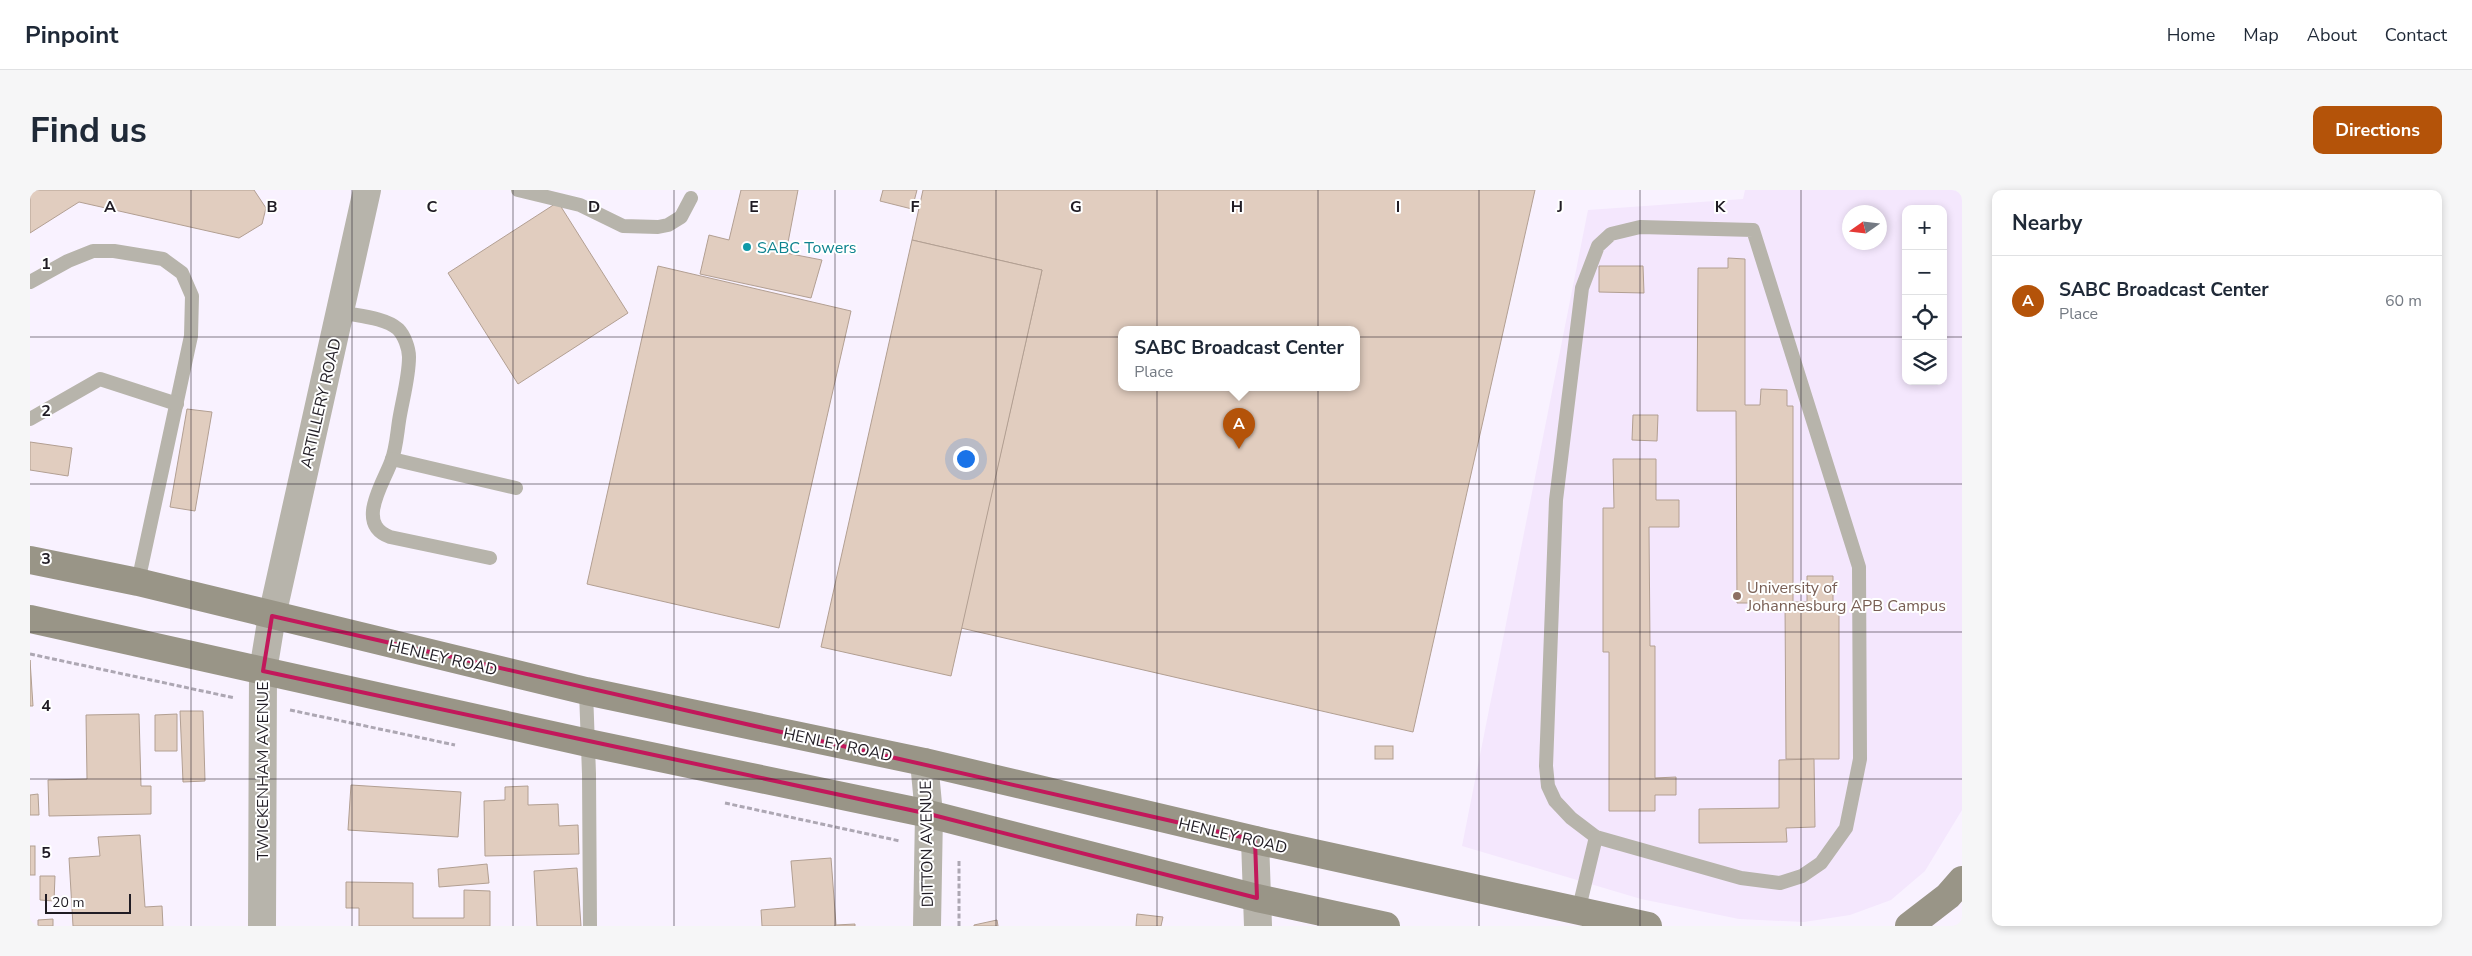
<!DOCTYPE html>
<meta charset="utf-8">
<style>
:root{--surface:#fff;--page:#f6f6f7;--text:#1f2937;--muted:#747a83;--line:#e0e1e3;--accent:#b45309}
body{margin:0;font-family:"Nunito Sans",sans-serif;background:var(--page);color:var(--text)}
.controls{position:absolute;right:15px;top:15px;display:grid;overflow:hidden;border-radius:10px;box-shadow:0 2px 8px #0003}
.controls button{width:45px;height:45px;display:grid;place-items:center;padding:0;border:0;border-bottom:1px solid var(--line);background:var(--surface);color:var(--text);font:25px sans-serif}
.compass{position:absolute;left:1812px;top:15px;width:45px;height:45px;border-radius:50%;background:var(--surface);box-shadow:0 2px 8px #0003;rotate:256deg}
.scale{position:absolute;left:15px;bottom:12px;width:86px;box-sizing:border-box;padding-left:5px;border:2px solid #201c24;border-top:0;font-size:14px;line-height:18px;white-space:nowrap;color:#201c24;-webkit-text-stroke:4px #fff;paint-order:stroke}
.you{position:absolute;left:935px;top:268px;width:18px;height:18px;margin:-12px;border:4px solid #fff;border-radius:50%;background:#1a73e8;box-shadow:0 0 0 8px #1a73e833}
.badge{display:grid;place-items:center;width:32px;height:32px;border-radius:50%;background:var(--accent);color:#fff;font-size:16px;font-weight:700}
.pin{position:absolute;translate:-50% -41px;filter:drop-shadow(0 1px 2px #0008)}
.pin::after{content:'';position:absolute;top:26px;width:18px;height:15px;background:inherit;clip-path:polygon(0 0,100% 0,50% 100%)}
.popup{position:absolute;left:1088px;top:136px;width:242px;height:65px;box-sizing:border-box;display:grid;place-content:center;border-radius:10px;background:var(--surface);filter:drop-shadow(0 1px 4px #0005);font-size:16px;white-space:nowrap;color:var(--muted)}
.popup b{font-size:19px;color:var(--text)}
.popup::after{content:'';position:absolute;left:50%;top:100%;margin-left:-10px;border:10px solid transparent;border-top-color:var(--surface)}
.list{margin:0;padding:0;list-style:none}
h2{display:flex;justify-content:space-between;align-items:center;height:65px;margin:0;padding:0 20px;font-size:21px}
h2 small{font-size:16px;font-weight:400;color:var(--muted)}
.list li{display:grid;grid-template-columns:32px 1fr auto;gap:15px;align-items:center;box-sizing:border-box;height:90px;padding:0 20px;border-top:1px solid var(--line)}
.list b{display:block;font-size:19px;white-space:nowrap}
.list p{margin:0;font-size:16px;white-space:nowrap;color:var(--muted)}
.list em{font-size:16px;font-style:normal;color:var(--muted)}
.icon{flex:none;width:28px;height:28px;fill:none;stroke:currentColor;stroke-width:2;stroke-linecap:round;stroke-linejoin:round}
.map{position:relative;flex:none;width:1932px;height:736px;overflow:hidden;border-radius:10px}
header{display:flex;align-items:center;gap:30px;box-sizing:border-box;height:70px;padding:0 25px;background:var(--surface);border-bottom:1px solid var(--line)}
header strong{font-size:24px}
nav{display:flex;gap:28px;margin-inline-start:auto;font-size:18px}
.intro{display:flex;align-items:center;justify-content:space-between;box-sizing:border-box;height:120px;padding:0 30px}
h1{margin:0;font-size:35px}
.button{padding:12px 22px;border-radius:10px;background:var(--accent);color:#fff;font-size:18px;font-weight:700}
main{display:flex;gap:30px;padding:0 30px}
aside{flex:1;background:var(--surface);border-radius:10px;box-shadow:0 2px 8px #0003}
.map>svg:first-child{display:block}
</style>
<header>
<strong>Pinpoint</strong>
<nav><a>Home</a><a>Map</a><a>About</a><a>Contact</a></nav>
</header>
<div class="intro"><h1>Find us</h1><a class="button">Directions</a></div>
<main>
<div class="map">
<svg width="1932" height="736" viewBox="0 0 1932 736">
<rect width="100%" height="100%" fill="#f9f2ff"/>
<!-- built -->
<path fill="#f4e7fd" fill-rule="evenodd" d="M1715,0H1932V620L1895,681L1861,710L1820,725L1774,732L1709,729L1611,709L1432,656L1558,20L1713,9ZM1876,19H1913V191H1876ZM1820,22H1850V52H1820Z"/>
<!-- building -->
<g fill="#e1cdbf" stroke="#b29f92" fill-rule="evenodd">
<polygon points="0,0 224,0 236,18 232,34 209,48 49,12 0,43"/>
<polygon points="711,0 768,0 756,63 792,70 781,108 670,84 679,45 699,50"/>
<polygon points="853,0 887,0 882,19 850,11"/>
<path d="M893,0H1505L1383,542L931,438L1012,80L882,50ZM1092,140H1326V198H1092Z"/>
<polygon points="528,12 598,123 488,194 418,83"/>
<polygon points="882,50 1012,80 921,486 791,457"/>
<polygon points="1698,68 1715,69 1715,215 1730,215 1731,199 1757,200 1757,216 1763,216 1763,412 1777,412 1777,386 1803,386 1803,412 1809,412 1809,569 1756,569 1755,413 1707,413 1706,221 1667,221 1668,78 1698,78"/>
<polygon points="628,76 821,121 749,438 557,394"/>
<polygon points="1569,76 1613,76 1614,103 1569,102"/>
<polygon points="157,219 182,222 165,321 140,317"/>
<polygon points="1603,225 1628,225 1627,251 1602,250"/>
<polygon points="0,252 42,258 38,286 0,280"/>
<polygon points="1583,269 1626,269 1626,310 1649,310 1649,337 1619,337 1620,456 1625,456 1625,588 1646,587 1646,605 1625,605 1625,621 1579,621 1579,462 1573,462 1573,318 1584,318"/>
<polygon points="0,470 3,516 0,516"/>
<polygon points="150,521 173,521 175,591 153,592"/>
<polygon points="109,524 111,596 121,596 121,624 19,626 18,590 57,589 56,525"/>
<polygon points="147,524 147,561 125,561 125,525"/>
<rect x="1345" y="556" width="18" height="13"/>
<polygon points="1784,569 1785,637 1756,638 1757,652 1669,653 1669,619 1749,618 1749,570"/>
<polygon points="321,595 431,602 428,647 318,640"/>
<polygon points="498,596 498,615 528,614 529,636 548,635 549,664 455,666 454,611 475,610 475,597"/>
<polygon points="8,604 9,625 0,625 0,605"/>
<polygon points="110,645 115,717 132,716 133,736 43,736 39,668 70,666 68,647"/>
<rect x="0" y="656" width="5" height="29"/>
<polygon points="801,668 806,735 825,734 825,736 732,736 731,720 765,717 761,671"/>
<polygon points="457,674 459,693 409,697 408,679"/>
<polygon points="547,678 551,736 507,736 504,681"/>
<polygon points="10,686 25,686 24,711 10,710"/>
<polygon points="316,692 383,693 383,728 434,728 434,700 460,701 460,736 329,736 329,718 316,718"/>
<polygon points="1107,724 1133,727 1131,736 1106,736"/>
<polygon points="23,729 23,736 8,736 8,730"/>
<polygon points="967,730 968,736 944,736 944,735"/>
</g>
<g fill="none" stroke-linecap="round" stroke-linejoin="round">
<!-- path -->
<g stroke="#ada7b3" stroke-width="3" stroke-dasharray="5 2.5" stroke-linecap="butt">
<polyline points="0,464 205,508"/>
<polyline points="260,520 425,555"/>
<polyline points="695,613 870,651"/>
<polyline points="929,736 929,669"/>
</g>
<!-- lane -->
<g stroke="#b7b4ab" stroke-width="14">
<polyline points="488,0 550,15 593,36 628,37 638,35 651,27 661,8"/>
<polygon points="1610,37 1723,40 1829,377 1830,569 1816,638 1791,673 1772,686 1750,693 1711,688 1566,647 1541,628 1525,611 1518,596 1516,576 1526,310 1552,98 1568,56 1581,44"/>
<polyline points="0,92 38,71 63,61 84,61 133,69 152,83 162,106 161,146 108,392"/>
<path d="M310,122C327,126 354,127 368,139C374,145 379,158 379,167C379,188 372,211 369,231C367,244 366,260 361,272C353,294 325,334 360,347L460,368"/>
<polyline points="0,229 70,189 147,214"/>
<polyline points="362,269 486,298"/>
<polyline points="556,501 559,584 560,736"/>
<polyline points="1548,722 1566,647"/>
</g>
<!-- street -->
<g stroke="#b7b4ab" stroke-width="28">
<polyline points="894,572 899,624 897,736"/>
<polyline points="1225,650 1228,736"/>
<polyline points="232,736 233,481 242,426 337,0"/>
</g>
<!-- secondary -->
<g stroke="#999587" stroke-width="28">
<polyline points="0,370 108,392 556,501 894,572 1225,650 1618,736"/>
<polyline points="0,429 558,553 899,624 1227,708 1356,736"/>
<polyline points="1879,736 1918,706 1932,690"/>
</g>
</g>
<!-- marked area -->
<path fill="none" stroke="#c2185b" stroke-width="4" stroke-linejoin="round" d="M242,426L1225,650L1227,708L899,624L233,481Z"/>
<!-- grid -->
<path fill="none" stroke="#201c24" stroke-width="1" stroke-opacity="0.55" d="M161,0V736M322,0V736M483,0V736M644,0V736M805,0V736M966,0V736M1127,0V736M1288,0V736M1449,0V736M1610,0V736M1771,0V736M0,147H1876M1913,147H1932M0,294H1932M0,442H1932M0,589H1932"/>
<!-- markers -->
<circle fill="#0f9aa8" stroke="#fff" stroke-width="2" cx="717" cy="57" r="5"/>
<circle fill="#8d6e63" stroke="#fff" stroke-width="2" cx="1707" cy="406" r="5"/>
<g text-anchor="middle" stroke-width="4" stroke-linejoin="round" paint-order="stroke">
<!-- culture labels -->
<g font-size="16" fill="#0d838f" stroke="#fff" text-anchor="start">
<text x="727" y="63">SABC Towers</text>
</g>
<!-- street labels -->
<g font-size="16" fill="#201c24" stroke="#fff">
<text transform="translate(290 213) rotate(-77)" y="6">ARTILLERY ROAD</text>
<text transform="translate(413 467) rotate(13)" y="6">HENLEY ROAD</text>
<text transform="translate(808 554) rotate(12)" y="6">HENLEY ROAD</text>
<text transform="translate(232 581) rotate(-90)" y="6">TWICKENHAM AVENUE</text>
<text transform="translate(1203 645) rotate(13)" y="6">HENLEY ROAD</text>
<text transform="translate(896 654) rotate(-91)" y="6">DITTON AVENUE</text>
</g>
<!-- education labels -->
<g font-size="16" fill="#785e54" stroke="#fff" text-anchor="start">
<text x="1717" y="403">University of<tspan x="1717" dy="18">Johannesburg APB Campus</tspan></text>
</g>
</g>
<g font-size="16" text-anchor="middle" font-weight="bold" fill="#201c24" stroke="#fff" stroke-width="4" stroke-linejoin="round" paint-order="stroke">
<text x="80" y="22">A</text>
<text x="242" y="22">B</text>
<text x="402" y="22">C</text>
<text x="564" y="22">D</text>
<text x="724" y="22">E</text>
<text x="885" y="22">F</text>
<text x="1046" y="22">G</text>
<text x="1207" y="22">H</text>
<text x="1368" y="22">I</text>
<text x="1530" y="22">J</text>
<text x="1690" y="22">K</text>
<text x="16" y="79">1</text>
<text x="16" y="226">2</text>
<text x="16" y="374">3</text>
<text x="16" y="521">4</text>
<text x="16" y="668">5</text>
</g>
</svg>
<div class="controls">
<button>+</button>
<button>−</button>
<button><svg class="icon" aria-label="locate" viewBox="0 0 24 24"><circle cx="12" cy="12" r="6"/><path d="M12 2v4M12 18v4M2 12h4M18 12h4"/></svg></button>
<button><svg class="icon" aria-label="layers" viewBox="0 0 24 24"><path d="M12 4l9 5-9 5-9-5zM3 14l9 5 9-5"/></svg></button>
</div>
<svg class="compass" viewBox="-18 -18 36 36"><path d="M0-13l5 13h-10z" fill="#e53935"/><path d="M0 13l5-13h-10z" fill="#747a83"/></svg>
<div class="scale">20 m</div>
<div class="you"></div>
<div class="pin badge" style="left:1209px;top:259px">A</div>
<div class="popup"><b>SABC Broadcast Center</b>Place</div>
</div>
<aside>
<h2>Nearby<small></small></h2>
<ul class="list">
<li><span class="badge">A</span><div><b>SABC Broadcast Center</b><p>Place</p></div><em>60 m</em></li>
</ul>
</aside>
</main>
